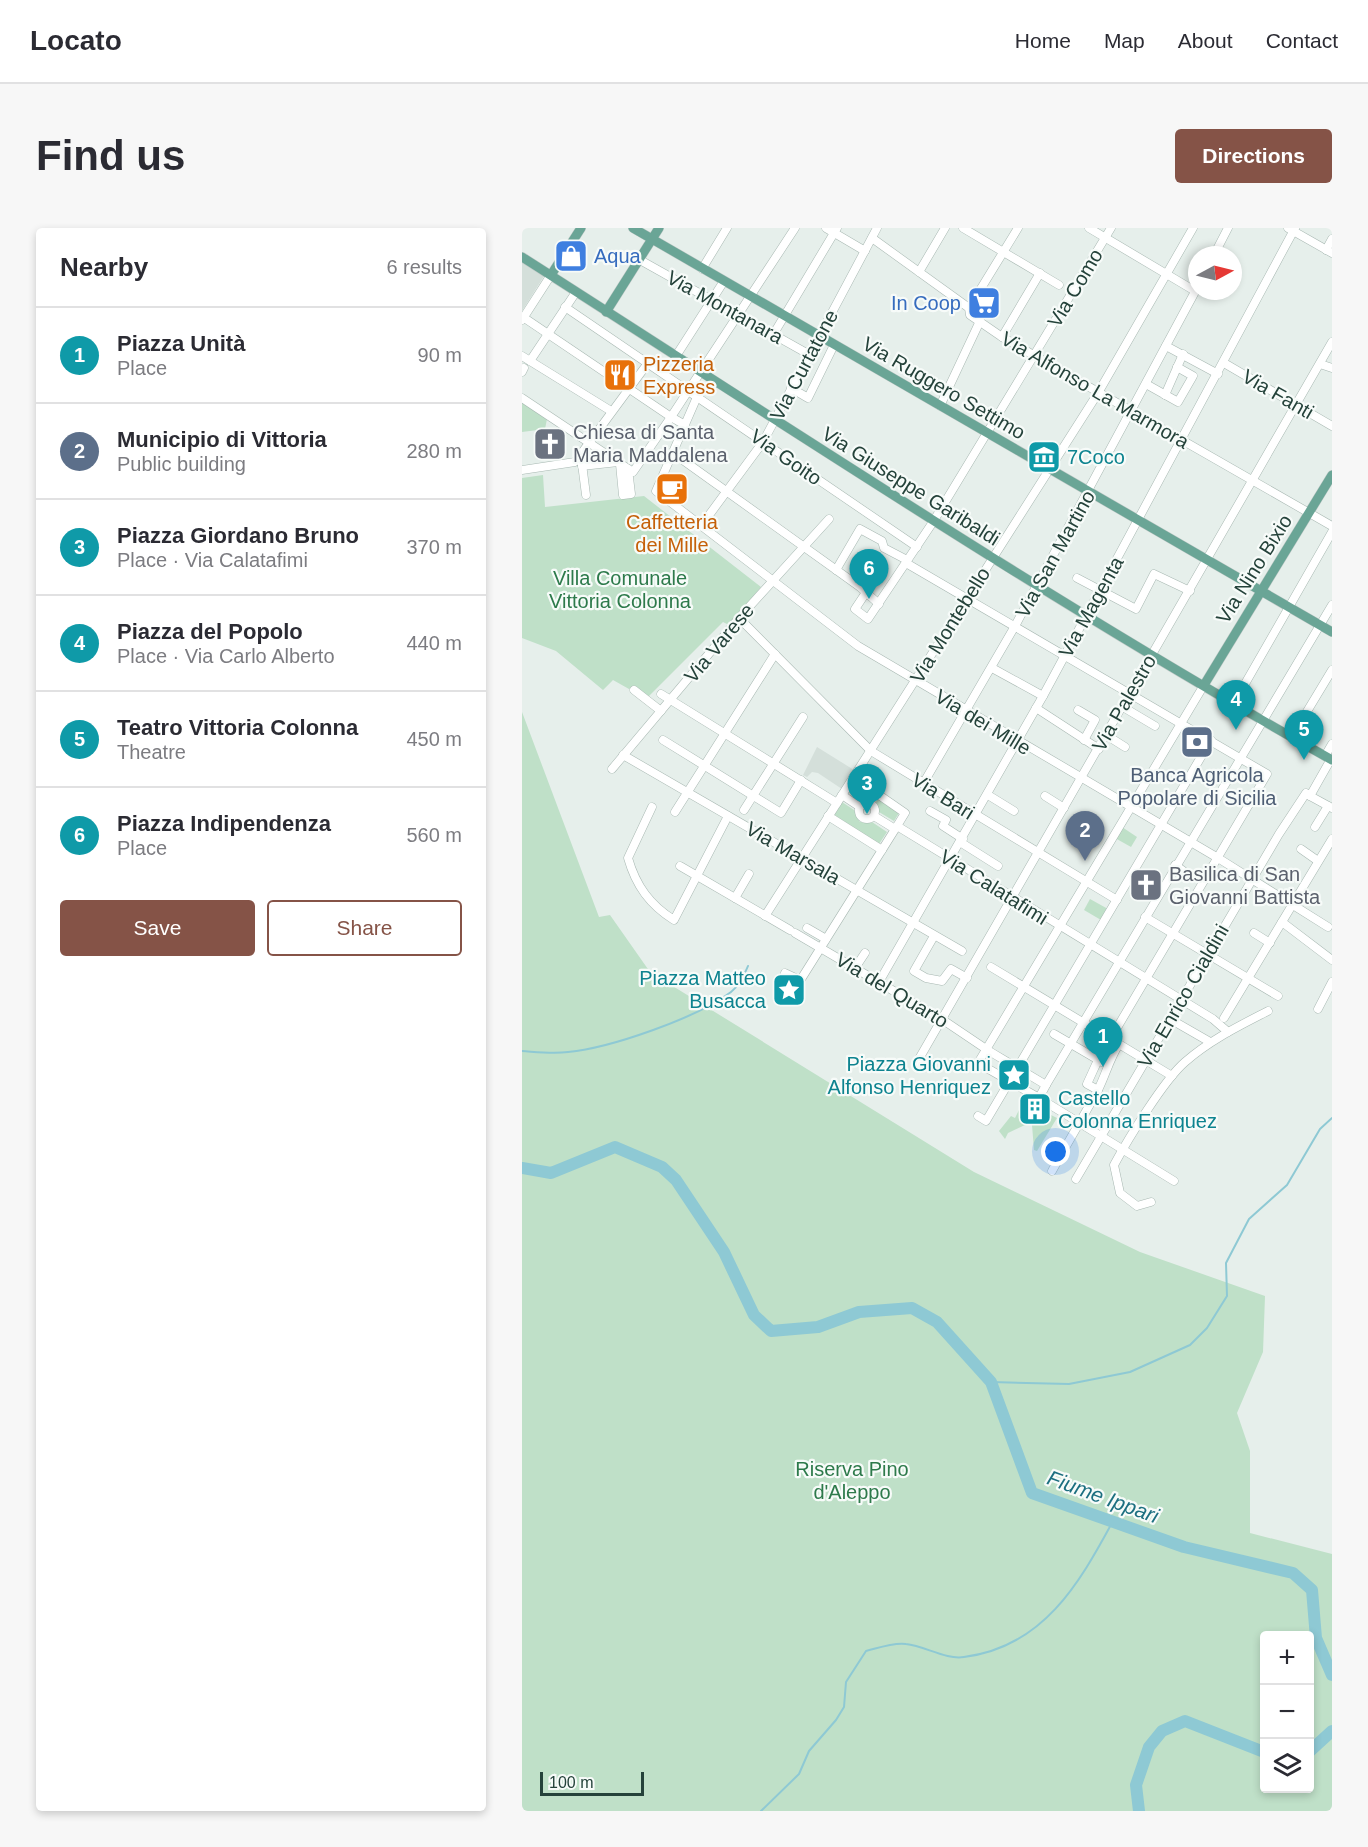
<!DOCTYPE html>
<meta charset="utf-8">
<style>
:root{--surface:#fff;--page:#f7f7f7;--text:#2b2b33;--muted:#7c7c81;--line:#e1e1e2;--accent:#855347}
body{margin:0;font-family:Arial,sans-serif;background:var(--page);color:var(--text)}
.controls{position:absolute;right:18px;bottom:18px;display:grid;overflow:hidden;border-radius:6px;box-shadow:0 3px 9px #0003}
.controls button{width:54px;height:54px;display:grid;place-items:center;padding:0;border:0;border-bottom:2px solid var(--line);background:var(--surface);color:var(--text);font:30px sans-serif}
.compass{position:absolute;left:666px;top:18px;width:54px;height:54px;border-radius:50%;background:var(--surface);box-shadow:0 3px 9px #0003;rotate:83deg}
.scale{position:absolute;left:18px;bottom:15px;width:104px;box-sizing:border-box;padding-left:6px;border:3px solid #24423a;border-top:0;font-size:16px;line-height:21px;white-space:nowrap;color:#24423a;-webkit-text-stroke:4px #f7fbf9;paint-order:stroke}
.you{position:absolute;left:534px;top:924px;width:21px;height:21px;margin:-15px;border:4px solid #fff;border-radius:50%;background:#1a73e8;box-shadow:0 0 0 9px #1a73e833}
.badge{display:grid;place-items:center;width:39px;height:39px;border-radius:50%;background:var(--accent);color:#fff;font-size:20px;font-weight:700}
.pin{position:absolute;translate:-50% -50px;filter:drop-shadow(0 2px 3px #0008)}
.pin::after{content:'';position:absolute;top:32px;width:21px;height:18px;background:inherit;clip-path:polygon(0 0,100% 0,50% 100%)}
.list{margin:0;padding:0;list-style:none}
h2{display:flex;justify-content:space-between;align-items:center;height:78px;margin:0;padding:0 24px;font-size:26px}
h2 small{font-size:20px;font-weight:400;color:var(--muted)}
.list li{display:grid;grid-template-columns:39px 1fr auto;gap:18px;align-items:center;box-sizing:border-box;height:96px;padding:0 24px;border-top:2px solid var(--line)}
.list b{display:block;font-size:22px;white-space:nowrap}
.list p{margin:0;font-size:20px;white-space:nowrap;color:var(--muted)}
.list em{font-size:20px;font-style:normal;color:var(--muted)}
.actions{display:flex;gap:12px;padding:18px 24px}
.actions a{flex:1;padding:14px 0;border:2px solid var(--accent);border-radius:6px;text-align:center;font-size:21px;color:var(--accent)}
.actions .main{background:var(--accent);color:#fff}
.icon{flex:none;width:33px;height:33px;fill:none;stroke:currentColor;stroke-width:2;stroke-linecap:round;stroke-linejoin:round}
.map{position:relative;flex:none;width:810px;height:1583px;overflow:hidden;border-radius:6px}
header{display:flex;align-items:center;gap:36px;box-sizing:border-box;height:84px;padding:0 30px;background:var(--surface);border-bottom:2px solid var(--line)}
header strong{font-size:28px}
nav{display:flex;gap:33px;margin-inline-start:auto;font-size:21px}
.intro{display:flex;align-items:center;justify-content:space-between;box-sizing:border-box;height:144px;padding:0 36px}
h1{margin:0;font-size:42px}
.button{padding:15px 27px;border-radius:6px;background:var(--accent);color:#fff;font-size:21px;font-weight:700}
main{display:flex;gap:36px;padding:0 36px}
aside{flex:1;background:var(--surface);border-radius:6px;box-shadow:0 3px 9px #0003}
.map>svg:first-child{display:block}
</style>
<header>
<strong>Locato</strong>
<nav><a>Home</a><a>Map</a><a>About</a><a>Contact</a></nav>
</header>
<div class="intro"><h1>Find us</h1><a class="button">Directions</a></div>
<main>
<aside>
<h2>Nearby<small>6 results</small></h2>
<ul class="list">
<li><span class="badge" style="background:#0f9aa8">1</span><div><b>Piazza Unità</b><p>Place</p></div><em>90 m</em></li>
<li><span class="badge" style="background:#5c6f8a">2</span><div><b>Municipio di Vittoria</b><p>Public building</p></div><em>280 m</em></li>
<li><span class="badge" style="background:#0f9aa8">3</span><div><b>Piazza Giordano Bruno</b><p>Place · Via Calatafimi</p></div><em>370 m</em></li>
<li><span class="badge" style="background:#0f9aa8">4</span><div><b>Piazza del Popolo</b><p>Place · Via Carlo Alberto</p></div><em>440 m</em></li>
<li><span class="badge" style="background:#0f9aa8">5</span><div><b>Teatro Vittoria Colonna</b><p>Theatre</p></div><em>450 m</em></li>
<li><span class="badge" style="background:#0f9aa8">6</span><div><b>Piazza Indipendenza</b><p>Place</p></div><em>560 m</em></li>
</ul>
<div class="actions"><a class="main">Save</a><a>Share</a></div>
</aside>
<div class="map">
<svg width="810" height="1583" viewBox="0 0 810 1583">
<rect width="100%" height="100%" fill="#e6efeb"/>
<!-- built -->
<g fill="#d4dfda">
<polygon points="0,34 22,48 0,83"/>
<polygon points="295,519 332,542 320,561 296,545 290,544 285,549 281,547"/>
</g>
<!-- green -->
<g fill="#bfe0c8" fill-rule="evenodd">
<polygon points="0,174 25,191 23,201 0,204"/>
<polygon points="21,247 23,279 122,268 239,359 207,397 201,394 125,470 111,458 107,461 91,452 81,462 34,423 0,410 0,250"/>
<path d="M0,484L77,689L88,687L128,744L452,944L618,1024L743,1068L741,1124L715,1185L728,1223V1305L810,1326V1583H0ZM742,1408H788V1560H742Z"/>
<polygon points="332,555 352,568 350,571 338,572 326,564"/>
<polygon points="356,571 377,585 372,593 357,584 354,574"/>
<polygon points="320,574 332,582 338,594 350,594 365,604 357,616 311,586"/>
<polygon points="600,599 615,609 609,619 593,610"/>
<polygon points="568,671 586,681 579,692 562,682"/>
<polygon points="498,880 520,893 525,885 535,890 515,923 512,922 510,897 505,896 486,905 483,911 477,903 489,888 493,890"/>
</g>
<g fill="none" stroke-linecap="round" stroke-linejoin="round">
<!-- stream -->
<g stroke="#8ec9d4" stroke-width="2">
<path d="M0,823C15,824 31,826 46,824C88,820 175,790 209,764C217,758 222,748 226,738"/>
<polyline points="469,1154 547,1156 608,1144 668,1117 685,1100 705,1068 704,1035 727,991 765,957 798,901 810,890"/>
<path d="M239,1583L277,1546L287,1523L314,1492L322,1479L324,1454L344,1423C356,1420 372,1414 384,1416C403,1418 424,1432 442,1429C521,1419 557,1356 591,1293"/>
</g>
<!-- river -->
<g stroke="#8ec9d4" stroke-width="12">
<polyline points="0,940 29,945 93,919 140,939 154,952 202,1024 232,1087 249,1103 296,1099 337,1084 390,1080 415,1094 469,1154 510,1265 662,1319 771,1345 790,1362 794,1410 810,1447"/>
<polyline points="788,1523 810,1503"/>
<polyline points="617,1583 614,1557 627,1519 640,1503 663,1493 742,1524"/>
</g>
<!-- minor casing -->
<g stroke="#a8b8b2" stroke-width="9">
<g id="minor">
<polyline points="304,0 343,23"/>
<polyline points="441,0 537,57"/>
<polyline points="567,0 673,63"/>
<polyline points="766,0 810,25"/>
<polyline points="350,10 447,80 448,87 480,109 810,298"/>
<polyline points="804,22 810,11"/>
<polyline points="692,27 706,0"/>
<polyline points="118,32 288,127"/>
<polyline points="180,41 205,0"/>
<polyline points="397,44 423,0"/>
<polyline points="43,79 395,319"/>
<polyline points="447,80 496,0"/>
<polyline points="1,89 149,189 273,0"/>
<polyline points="0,92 29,47"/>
<polyline points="251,107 315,0"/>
<polyline points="480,109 518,45"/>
<polyline points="644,118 696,146"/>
<polyline points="0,128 89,183"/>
<polyline points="154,128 202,53"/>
<polyline points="8,133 54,64"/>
<polyline points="702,135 810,198"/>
<polyline points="798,136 810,140"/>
<polyline points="0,144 2,140"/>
<polyline points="624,156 656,174 671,148 655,139"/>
<polyline points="269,160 286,170 312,117"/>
<polyline points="643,167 661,126"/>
<polyline points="175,169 134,263 336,418 696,630 806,699"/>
<polyline points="0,170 111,244 149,189 163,197"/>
<polyline points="418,178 458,93"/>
<polyline points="151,225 338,359 357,376"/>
<polyline points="59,228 64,267"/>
<polyline points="98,236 101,267 109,266 106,241"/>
<polyline points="60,238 96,234"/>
<polyline points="0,242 53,234 126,135"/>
<polyline points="179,298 241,214 355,0"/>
<polyline points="384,335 745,546 576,832 565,856 576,862"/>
<polyline points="314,342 338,301 360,313 362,320 385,332"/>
<polyline points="555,350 614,381 632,346 668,363"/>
<polyline points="343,366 333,381 346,391 411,294 589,0"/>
<polyline points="217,390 349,523 595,672"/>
<polyline points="470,440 521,468"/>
<polyline points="112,462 139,483"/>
<polyline points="139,466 315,575 243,688"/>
<polyline points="712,475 810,304"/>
<polyline points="601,479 633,498"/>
<polyline points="514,480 577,521"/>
<polyline points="556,482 573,492 562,512"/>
<polyline points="584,507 603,519"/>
<polyline points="769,510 810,442"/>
<polyline points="141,512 259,585 279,552"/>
<polyline points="101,527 440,723"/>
<polyline points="803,528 810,516"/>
<polyline points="90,541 217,390 307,291"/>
<polyline points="331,549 383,585 375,598"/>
<polyline points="401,556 493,398 675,60"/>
<polyline points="320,567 338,579"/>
<polyline points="466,567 492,583"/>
<polyline points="523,568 542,580"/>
<polyline points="788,568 810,580"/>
<polyline points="315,575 576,165 671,0"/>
<circle cx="345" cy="583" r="8"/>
<path d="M130,579L106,630C114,658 128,677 152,692L206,588"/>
<polyline points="222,582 281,489"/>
<polyline points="408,583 424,592 421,598 441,611"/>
<polyline points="153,584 253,426"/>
<polyline points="306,588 360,622"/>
<polyline points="352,588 373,601"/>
<polyline points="793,599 806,578"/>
<polyline points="438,614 476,638"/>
<polyline points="779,621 796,633"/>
<polyline points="653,637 671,650"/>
<polyline points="158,638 268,702"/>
<polyline points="213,670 227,646"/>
<polyline points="623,689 756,768"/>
<polyline points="760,694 810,732"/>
<polyline points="285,700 304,711"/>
<polyline points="273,705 421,792 467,823 524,857 517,870 652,953"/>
<polyline points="732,705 748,715"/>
<polyline points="412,708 392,743 404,750 420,753 429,741 445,750"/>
<polyline points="469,739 650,848"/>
<polyline points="333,740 343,725"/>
<polyline points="263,745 278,752"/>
<polyline points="357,754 521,468 773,0"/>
<polyline points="266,772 375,598 691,791 706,804"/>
<polyline points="796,781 810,754"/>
<polyline points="702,790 810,611"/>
<polyline points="648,791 688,814"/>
<polyline points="532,806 580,834"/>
<polyline points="394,836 810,114"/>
<polyline points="524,857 810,377"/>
<polyline points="517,870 456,835 682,457"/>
<polyline points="456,888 464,893 689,512"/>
<path d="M530,943C545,916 561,889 576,862C584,846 587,832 597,816"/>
<polyline points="554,951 757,606 784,565 788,568 809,531"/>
<path d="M629,974L615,978L598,965L592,937C606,911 642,852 663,834C688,812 717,798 746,783"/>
</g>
</g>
<!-- major casing -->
<g stroke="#c2cac8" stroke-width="10">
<g id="major">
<polyline points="111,0 810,404"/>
<path d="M0,29C268,200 532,376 810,532"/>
<polyline points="29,47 59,0"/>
<polyline points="84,84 137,0"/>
<polyline points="682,457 810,247"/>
</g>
</g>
<!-- minor -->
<use href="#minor" stroke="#fff" stroke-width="8"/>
<!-- major -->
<use href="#major" stroke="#6aa596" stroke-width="9"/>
</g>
<!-- icons -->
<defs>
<g id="shop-square" transform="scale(1.725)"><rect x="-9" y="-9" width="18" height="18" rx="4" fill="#3f7fe0" stroke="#f7fbf9"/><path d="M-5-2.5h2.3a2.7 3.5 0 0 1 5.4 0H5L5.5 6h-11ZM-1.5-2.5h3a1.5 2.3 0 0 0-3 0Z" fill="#fff"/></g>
<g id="supermarket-square" transform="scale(1.725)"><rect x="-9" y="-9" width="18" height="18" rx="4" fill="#3f7fe0" stroke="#f7fbf9"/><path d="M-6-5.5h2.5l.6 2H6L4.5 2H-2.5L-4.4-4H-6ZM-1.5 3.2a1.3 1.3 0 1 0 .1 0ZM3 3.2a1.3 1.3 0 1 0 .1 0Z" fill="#fff"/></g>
<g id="restaurant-square" transform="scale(1.725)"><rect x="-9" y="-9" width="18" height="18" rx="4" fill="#e8710a" stroke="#f7fbf9"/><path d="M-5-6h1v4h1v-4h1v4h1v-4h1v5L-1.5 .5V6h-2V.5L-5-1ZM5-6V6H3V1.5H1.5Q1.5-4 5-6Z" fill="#fff"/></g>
<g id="church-square" transform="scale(1.725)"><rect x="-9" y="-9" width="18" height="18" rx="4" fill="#6b7280" stroke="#f7fbf9"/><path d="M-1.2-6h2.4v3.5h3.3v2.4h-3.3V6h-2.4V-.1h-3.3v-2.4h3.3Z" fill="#fff"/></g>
<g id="museum-square" transform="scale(1.725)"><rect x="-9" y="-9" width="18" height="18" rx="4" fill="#0f9aa8" stroke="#f7fbf9"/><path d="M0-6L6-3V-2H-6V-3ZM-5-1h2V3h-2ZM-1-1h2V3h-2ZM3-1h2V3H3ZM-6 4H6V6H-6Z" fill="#fff"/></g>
<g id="cafe-square" transform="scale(1.725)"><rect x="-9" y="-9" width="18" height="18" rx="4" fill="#e8710a" stroke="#f7fbf9"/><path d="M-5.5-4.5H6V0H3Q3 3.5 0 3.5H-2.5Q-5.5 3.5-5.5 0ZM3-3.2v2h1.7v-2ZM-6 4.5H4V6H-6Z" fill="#fff"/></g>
<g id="bank-square" transform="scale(1.725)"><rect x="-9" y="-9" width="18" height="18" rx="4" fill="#5c6f8a" stroke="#f7fbf9"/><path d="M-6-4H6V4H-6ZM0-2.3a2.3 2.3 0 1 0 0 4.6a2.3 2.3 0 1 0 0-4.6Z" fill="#fff"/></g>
<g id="sight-square" transform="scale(1.725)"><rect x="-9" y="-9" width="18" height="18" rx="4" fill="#0f9aa8" stroke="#f7fbf9"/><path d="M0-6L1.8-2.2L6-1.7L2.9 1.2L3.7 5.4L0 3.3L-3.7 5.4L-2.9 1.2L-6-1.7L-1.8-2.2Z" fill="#fff"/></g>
<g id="building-square" transform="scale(1.725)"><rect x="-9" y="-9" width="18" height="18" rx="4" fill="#0f9aa8" stroke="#f7fbf9"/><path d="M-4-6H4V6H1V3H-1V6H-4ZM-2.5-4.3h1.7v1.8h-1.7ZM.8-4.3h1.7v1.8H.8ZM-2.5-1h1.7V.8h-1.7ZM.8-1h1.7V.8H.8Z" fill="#fff"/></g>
</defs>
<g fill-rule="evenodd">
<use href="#shop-square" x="49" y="28"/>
<use href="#supermarket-square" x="462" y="75"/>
<use href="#restaurant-square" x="98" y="147"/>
<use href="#church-square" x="28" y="216"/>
<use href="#museum-square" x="522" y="229"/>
<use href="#cafe-square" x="150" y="261"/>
<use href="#bank-square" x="675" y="514"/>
<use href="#church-square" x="624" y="657"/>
<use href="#sight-square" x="267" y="762"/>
<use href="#sight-square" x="492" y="847"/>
<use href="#building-square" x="513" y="881"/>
</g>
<g text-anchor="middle" stroke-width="4.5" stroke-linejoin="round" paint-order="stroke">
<!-- shop labels -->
<g font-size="20" fill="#366cbe" stroke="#f7fbf9" text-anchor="start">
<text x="72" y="35">Aqua</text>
<text x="439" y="82" text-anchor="end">In Coop</text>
</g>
<!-- street labels -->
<g font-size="20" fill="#24423a" stroke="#f7fbf9">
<text transform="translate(553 60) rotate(-59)" y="7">Via Como</text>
<text transform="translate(203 79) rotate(29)" y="7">Via Montanara</text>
<text transform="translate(282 137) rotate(-62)" y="7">Via Curtatone</text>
<text transform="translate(422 160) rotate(30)" y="7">Via Ruggero Settimo</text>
<text transform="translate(573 162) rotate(30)" y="7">Via Alfonso La Marmora</text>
<text transform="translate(756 166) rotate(30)" y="7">Via Fanti</text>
<text transform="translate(264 229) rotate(35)" y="7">Via Goito</text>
<text transform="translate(389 258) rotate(32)" y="7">Via Giuseppe Garibaldi</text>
<text transform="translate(533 326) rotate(-61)" y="7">Via San Martino</text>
<text transform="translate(732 341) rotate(-58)" y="7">Via Nino Bixio</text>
<text transform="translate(569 379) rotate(-61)" y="7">Via Magenta</text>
<text transform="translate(428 397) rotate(-58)" y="7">Via Montebello</text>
<text transform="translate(197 415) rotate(-50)" y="7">Via Varese</text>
<text transform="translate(602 475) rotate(-60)" y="7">Via Palestro</text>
<text transform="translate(461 494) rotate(31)" y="7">Via dei Mille</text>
<text transform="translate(421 568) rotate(32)" y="7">Via Bari</text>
<text transform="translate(271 625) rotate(30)" y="7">Via Marsala</text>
<text transform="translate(472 659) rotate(32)" y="7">Via Calatafimi</text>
<text transform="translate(370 762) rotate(31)" y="7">Via del Quarto</text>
<text transform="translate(661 768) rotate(-60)" y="7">Via Enrico Cialdini</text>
</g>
<!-- food labels -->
<g font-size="20" fill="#c56008" stroke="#f7fbf9" text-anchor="start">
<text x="121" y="143">Pizzeria<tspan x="121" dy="23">Express</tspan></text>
<text x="150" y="301" text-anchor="middle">Caffetteria<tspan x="150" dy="23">dei Mille</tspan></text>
</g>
<!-- worship labels -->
<g font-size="20" fill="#5b616d" stroke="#f7fbf9" text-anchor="start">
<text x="51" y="211">Chiesa di Santa<tspan x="51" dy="23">Maria Maddalena</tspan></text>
<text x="647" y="653">Basilica di San<tspan x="647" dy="23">Giovanni Battista</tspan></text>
</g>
<!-- culture labels -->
<g font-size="20" fill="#0d838f" stroke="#f7fbf9" text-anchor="start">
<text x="545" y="236">7Coco</text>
<text x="244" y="757" text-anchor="end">Piazza Matteo<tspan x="244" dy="23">Busacca</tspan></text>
<text x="469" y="843" text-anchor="end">Piazza Giovanni<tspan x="469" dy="23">Alfonso Henriquez</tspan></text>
<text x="536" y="877">Castello<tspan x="536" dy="23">Colonna Enriquez</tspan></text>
</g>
<!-- park labels -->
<g font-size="20" fill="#2d7a4b" stroke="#f7fbf9">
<text x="98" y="357">Villa Comunale<tspan x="98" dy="23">Vittoria Colonna</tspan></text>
<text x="330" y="1248">Riserva Pino<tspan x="330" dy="23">d'Aleppo</tspan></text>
</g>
<!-- service labels -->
<g font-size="20" fill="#4e5e75" stroke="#f7fbf9">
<text x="675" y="554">Banca Agricola<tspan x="675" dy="23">Popolare di Sicilia</tspan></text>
</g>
<!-- water labels -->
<g font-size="21" font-style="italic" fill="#1c6f80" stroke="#f7fbf9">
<text transform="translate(581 1269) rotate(20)" y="7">Fiume Ippari</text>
</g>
</g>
</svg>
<div class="controls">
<button>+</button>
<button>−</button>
<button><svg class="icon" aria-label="layers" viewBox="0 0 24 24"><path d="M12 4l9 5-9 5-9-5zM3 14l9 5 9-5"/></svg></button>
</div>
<svg class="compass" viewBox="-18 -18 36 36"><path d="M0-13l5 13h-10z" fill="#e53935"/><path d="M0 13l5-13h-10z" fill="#7c7c81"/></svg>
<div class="scale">100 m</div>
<div class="you"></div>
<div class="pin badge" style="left:581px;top:839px;background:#0f9aa8">1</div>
<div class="pin badge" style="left:563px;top:633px;background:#5c6f8a">2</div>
<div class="pin badge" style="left:345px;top:586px;background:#0f9aa8">3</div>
<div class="pin badge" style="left:714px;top:502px;background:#0f9aa8">4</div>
<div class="pin badge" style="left:782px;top:532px;background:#0f9aa8">5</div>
<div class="pin badge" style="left:347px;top:371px;background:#0f9aa8">6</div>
</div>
</main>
